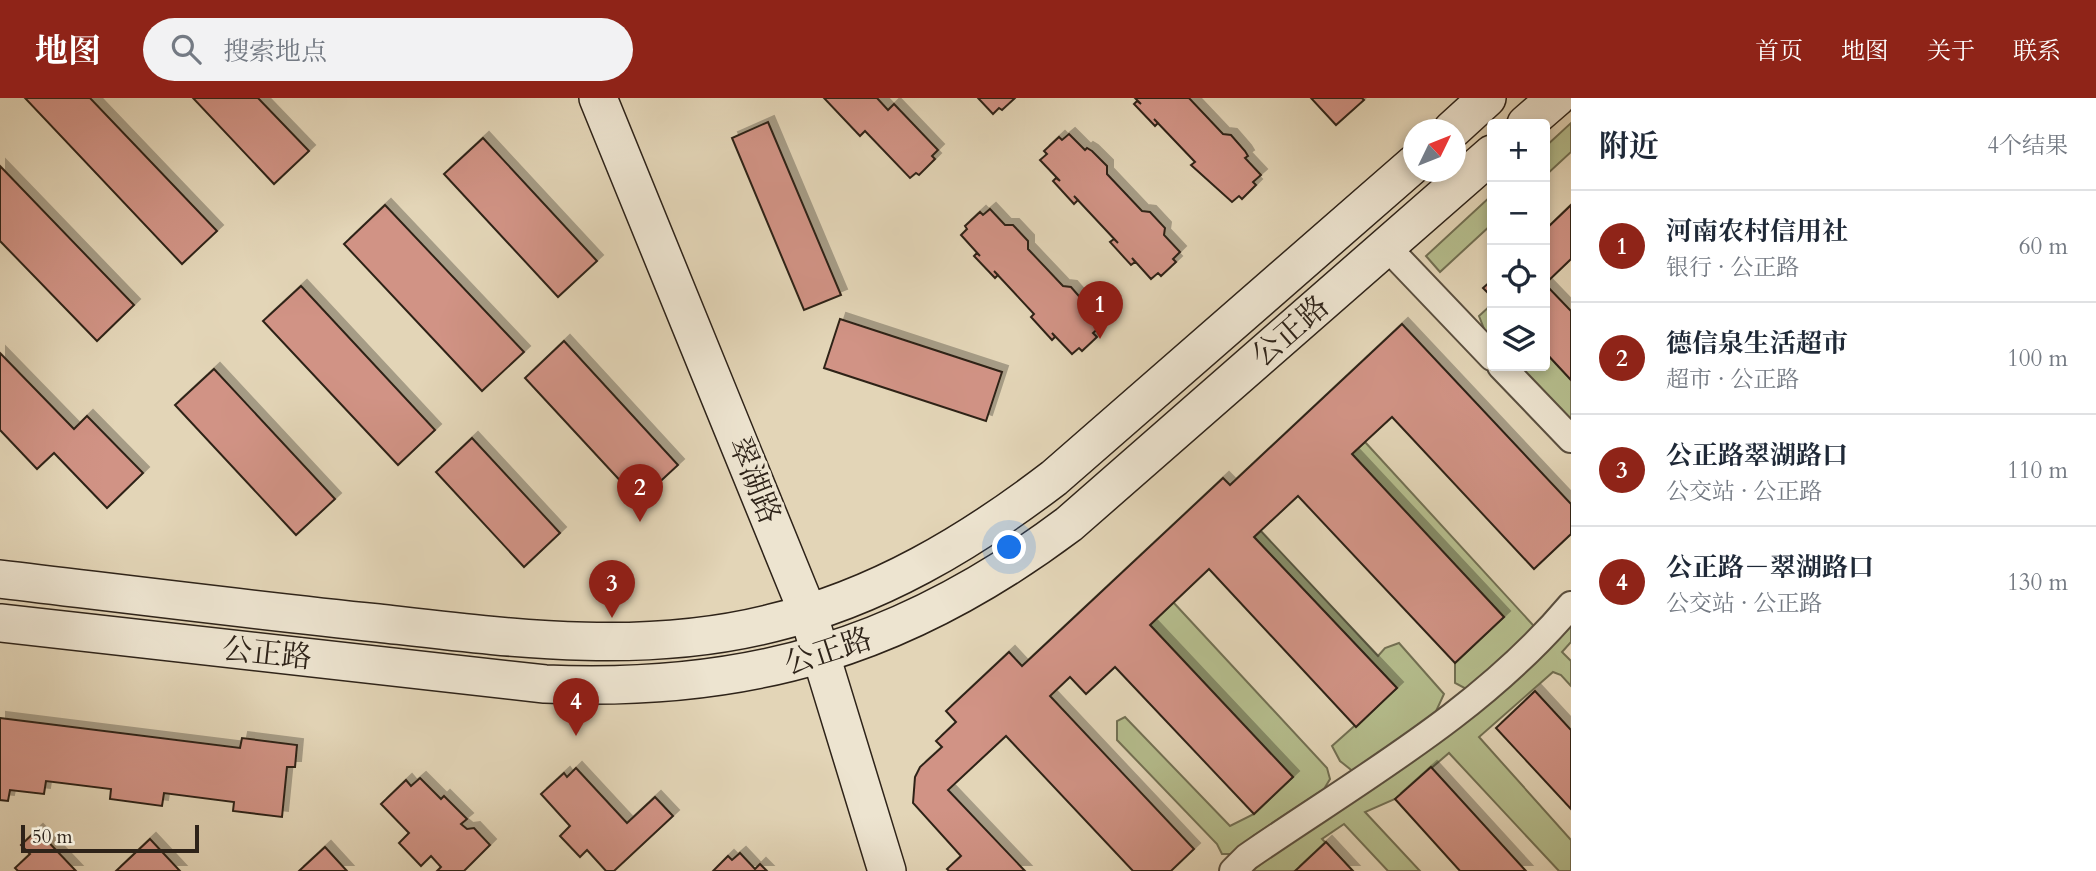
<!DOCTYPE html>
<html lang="zh">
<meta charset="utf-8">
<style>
:root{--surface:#fff;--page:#f2f2f3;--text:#1f2937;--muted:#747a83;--line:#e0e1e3;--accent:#8f2418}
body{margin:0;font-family:Cardo,"Noto Serif SC",serif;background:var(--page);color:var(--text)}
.controls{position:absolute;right:21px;top:21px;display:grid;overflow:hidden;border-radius:7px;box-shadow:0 4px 10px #0003}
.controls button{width:63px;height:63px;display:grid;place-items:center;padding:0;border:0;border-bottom:2px solid var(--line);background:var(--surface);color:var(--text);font:35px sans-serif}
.compass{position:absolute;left:1403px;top:21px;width:63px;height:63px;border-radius:50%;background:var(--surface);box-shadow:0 4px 10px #0003;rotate:47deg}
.scale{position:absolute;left:21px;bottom:18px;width:178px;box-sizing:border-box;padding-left:7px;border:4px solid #2e2319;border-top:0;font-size:19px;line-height:24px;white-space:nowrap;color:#2e2319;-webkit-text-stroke:5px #ede4d0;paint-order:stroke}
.you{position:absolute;left:1010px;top:450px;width:24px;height:24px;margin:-18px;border:5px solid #fff;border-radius:50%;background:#1a73e8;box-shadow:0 0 0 10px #1a73e833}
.badge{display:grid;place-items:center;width:46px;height:46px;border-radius:50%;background:var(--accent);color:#fff;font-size:23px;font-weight:700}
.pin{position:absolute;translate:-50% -58px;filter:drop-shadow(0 2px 4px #0008)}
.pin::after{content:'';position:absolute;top:37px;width:24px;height:21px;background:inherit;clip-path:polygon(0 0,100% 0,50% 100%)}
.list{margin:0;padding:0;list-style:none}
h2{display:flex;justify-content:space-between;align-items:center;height:91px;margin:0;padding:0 28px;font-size:30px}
h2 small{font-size:23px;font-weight:400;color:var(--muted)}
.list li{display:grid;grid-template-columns:46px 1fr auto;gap:21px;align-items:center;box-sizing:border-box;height:112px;padding:0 28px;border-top:2px solid var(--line)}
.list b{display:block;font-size:26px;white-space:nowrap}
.list p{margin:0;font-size:23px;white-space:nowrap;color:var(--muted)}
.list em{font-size:23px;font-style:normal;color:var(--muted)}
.icon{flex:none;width:38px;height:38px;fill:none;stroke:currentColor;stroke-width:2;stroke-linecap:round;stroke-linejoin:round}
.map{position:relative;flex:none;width:1571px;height:773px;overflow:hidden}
header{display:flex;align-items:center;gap:42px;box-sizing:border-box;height:98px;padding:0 35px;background:var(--accent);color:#fff}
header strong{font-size:33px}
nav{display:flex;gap:38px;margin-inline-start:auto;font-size:24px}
.search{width:490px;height:63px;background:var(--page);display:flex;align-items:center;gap:18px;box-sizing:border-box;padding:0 24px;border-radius:38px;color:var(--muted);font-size:26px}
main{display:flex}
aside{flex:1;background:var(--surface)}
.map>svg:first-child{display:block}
</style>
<header>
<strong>地图</strong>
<div class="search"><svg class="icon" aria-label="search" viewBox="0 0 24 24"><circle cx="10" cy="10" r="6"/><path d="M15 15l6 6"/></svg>搜索地点</div>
<nav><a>首页</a><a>地图</a><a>关于</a><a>联系</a></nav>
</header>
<main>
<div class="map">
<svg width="1571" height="773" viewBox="0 0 1571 773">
<defs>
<filter id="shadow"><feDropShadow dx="6" dy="-6" stdDeviation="0" flood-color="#0004"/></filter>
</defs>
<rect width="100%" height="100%" fill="#e3d5b7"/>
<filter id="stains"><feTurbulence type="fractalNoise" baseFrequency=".00286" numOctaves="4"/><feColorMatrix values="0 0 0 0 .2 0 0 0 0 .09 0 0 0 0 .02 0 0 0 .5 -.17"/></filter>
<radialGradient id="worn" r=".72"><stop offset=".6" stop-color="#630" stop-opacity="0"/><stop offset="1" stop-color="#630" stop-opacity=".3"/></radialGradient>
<!-- green -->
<g fill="#b5bd8d" stroke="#727053" stroke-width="2">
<polygon points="1571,25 1571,54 1545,78 1545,49"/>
<polygon points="1492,97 1492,126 1440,174 1426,158"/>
<polygon points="1492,206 1492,251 1479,218"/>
<polygon points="1545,254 1571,282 1571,329 1510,268 1545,268"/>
<polygon points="1365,344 1533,527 1532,541 1472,594 1455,585 1455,565 1504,519 1352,356"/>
<polygon points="1261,433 1378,558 1385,550 1399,545 1444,596 1432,622 1355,675 1340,663 1332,648 1397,590 1254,439"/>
<polygon points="1173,504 1327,670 1330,681 1324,691 1253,738 1233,756 1222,756 1217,746 1117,642 1117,623 1125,619 1230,728 1254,716 1293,679 1150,527"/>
<polygon points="1571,522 1571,544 1562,554 1571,563 1571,588 1561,577 1553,574 1479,639 1571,742 1571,773 1559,773 1449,655 1395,701 1365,714 1420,773 1388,773 1344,726 1322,741 1353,773 1252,773"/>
</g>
<!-- building -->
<g fill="#d19385" stroke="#2e2319" stroke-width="2" filter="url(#shadow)">
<polygon points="25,0 90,0 217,133 182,166"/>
<polygon points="193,0 258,0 309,53 274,86"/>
<polygon points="824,0 877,0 888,12 894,6 938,52 932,58 935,61 919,77 916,75 910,80 865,33 860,38"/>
<polygon points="978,0 1015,0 1002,12 999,10 993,16"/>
<polygon points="1135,0 1189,0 1223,36 1231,37 1245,53 1248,58 1245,60 1261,77 1253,84 1256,87 1242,101 1239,98 1232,104 1191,67 1195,64 1154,21 1158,25 1155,28 1134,6 1137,3 1141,6"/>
<polygon points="1311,0 1362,0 1364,2 1336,27"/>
<polygon points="768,24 841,197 804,212 732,40"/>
<polygon points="1069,36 1085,52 1087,50 1092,53 1107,68 1107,76 1142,113 1150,114 1165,130 1164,137 1180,154 1173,161 1176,164 1161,178 1158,175 1151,181 1132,160 1135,164 1131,167 1110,144 1114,141 1118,145 1074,98 1078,102 1074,106 1053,83 1056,80 1060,83 1040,62 1047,56 1044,53 1059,39 1062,42"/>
<polygon points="483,40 597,163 558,199 444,76"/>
<polygon points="0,68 134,207 97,243 0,143"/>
<polygon points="385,107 524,254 482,293 344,146"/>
<polygon points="1571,107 1571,161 1545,186 1571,213 1571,282 1545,254 1545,132"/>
<polygon points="990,111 1005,127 1013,127 1028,143 1028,151 1063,188 1071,189 1085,205 1087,210 1085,212 1100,229 1093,235 1097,239 1082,253 1079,250 1072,256 1052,235 1055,239 1052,242 1031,219 1034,216 994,173 998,177 995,180 974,158 977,155 980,158 961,137 967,131 965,128 980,114 983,117"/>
<polygon points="1492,182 1492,199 1483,190"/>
<polygon points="301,188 435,332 398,367 263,223"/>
<polygon points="840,221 1002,274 986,323 824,270"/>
<polygon points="1402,226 1571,406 1571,436 1534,471 1392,319 1352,356 1504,519 1455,565 1298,398 1254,439 1397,590 1356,629 1209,471 1150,527 1293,679 1254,716 1115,569 1086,596 1070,579 1050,598 1194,751 1171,773 1133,773 1006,638 948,692 1025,773 949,773 947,771 961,758 913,705 915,679 920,669 942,649 936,643 956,624 946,613 1009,554 1022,568 1223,380 1230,387"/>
<polygon points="564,243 678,367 639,403 525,280"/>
<polygon points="0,255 74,331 87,318 143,375 107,410 54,355 37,371 0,332"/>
<polygon points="214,271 335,401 296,437 175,307"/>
<polygon points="472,340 560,435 524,469 436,374"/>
<polygon points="1535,593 1571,632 1571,711 1496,630"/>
<polygon points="0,620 240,650 242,640 297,647 295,669 287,669 282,719 233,713 234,704 164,695 162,708 110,701 111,691 46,683 44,696 10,692 8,703 0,702"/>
<polygon points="1431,669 1526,773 1460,773 1395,701"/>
<polygon points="576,670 627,725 655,699 673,718 614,773 606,773 587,752 580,759 560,738 570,728 541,696 564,675 567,679"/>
<polygon points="420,680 441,701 444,698 467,721 461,726 467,731 474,730 490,747 464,773 437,773 441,769 431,758 421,768 399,745 409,735 381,706 406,682 411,688"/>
<polygon points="37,732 76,773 18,773 15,770 30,756 21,747"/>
<polygon points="150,741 180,773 116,773"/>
<polygon points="1326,744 1353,773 1295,773"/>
<polygon points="325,749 347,773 299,773"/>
<polygon points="740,755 755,771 760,766 767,773 713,773 728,758 732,762"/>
</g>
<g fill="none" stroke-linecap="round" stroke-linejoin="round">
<!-- street casing -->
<g stroke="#5b5040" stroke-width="30">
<g id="street">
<polyline points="1387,149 1492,259"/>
<polyline points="1501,268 1571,341"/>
<path d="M1233,773L1247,759C1360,681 1481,614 1571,507"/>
</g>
</g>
<!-- secondary casing -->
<g stroke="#2e2319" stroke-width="40">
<g id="secondary">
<polyline points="598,0 808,515 887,773"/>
<polyline points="1526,26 1556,0"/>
<polyline points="1452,32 1487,0"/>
<path d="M0,481C126,496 252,512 378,525C509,540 641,558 772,525C877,500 969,445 1054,380L1414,66"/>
<path d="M0,525L545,586C749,595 905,549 1069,426L1492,56"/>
</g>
</g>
<!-- street -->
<use href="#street" stroke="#ede4d0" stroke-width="26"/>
<!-- secondary -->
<use href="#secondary" stroke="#ede4d0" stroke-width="37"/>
</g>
<g text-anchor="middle" stroke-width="6" stroke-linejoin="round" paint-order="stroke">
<!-- street labels -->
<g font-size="30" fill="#2e2319" stroke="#ede4d0">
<text transform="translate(1290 233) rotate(-41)" y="10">公正路</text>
<text transform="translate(755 382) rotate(68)" y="10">翠湖路</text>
<text transform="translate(828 553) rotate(-18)" y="10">公正路</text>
<text transform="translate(267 555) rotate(6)" y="10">公正路</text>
</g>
</g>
<rect width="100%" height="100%" filter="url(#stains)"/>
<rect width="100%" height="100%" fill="url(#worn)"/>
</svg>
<div class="controls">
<button>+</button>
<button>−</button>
<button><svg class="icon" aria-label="locate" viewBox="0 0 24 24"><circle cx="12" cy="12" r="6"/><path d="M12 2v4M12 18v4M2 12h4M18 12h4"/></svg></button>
<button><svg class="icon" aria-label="layers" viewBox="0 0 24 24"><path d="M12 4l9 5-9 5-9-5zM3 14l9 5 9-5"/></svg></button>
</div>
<svg class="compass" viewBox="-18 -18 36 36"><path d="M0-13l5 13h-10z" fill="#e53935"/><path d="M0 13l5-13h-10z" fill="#747a83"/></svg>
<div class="scale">50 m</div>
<div class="you"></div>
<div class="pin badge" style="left:1100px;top:241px">1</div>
<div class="pin badge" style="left:640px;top:424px">2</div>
<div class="pin badge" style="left:612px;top:520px">3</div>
<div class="pin badge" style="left:576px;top:638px">4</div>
</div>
<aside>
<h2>附近<small>4个结果</small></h2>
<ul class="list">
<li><span class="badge">1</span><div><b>河南农村信用社</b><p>银行 · 公正路</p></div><em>60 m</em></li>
<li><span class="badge">2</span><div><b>德信泉生活超市</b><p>超市 · 公正路</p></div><em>100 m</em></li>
<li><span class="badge">3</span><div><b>公正路翠湖路口</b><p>公交站 · 公正路</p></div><em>110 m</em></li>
<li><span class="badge">4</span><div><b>公正路－翠湖路口</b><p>公交站 · 公正路</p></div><em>130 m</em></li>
</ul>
</aside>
</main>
